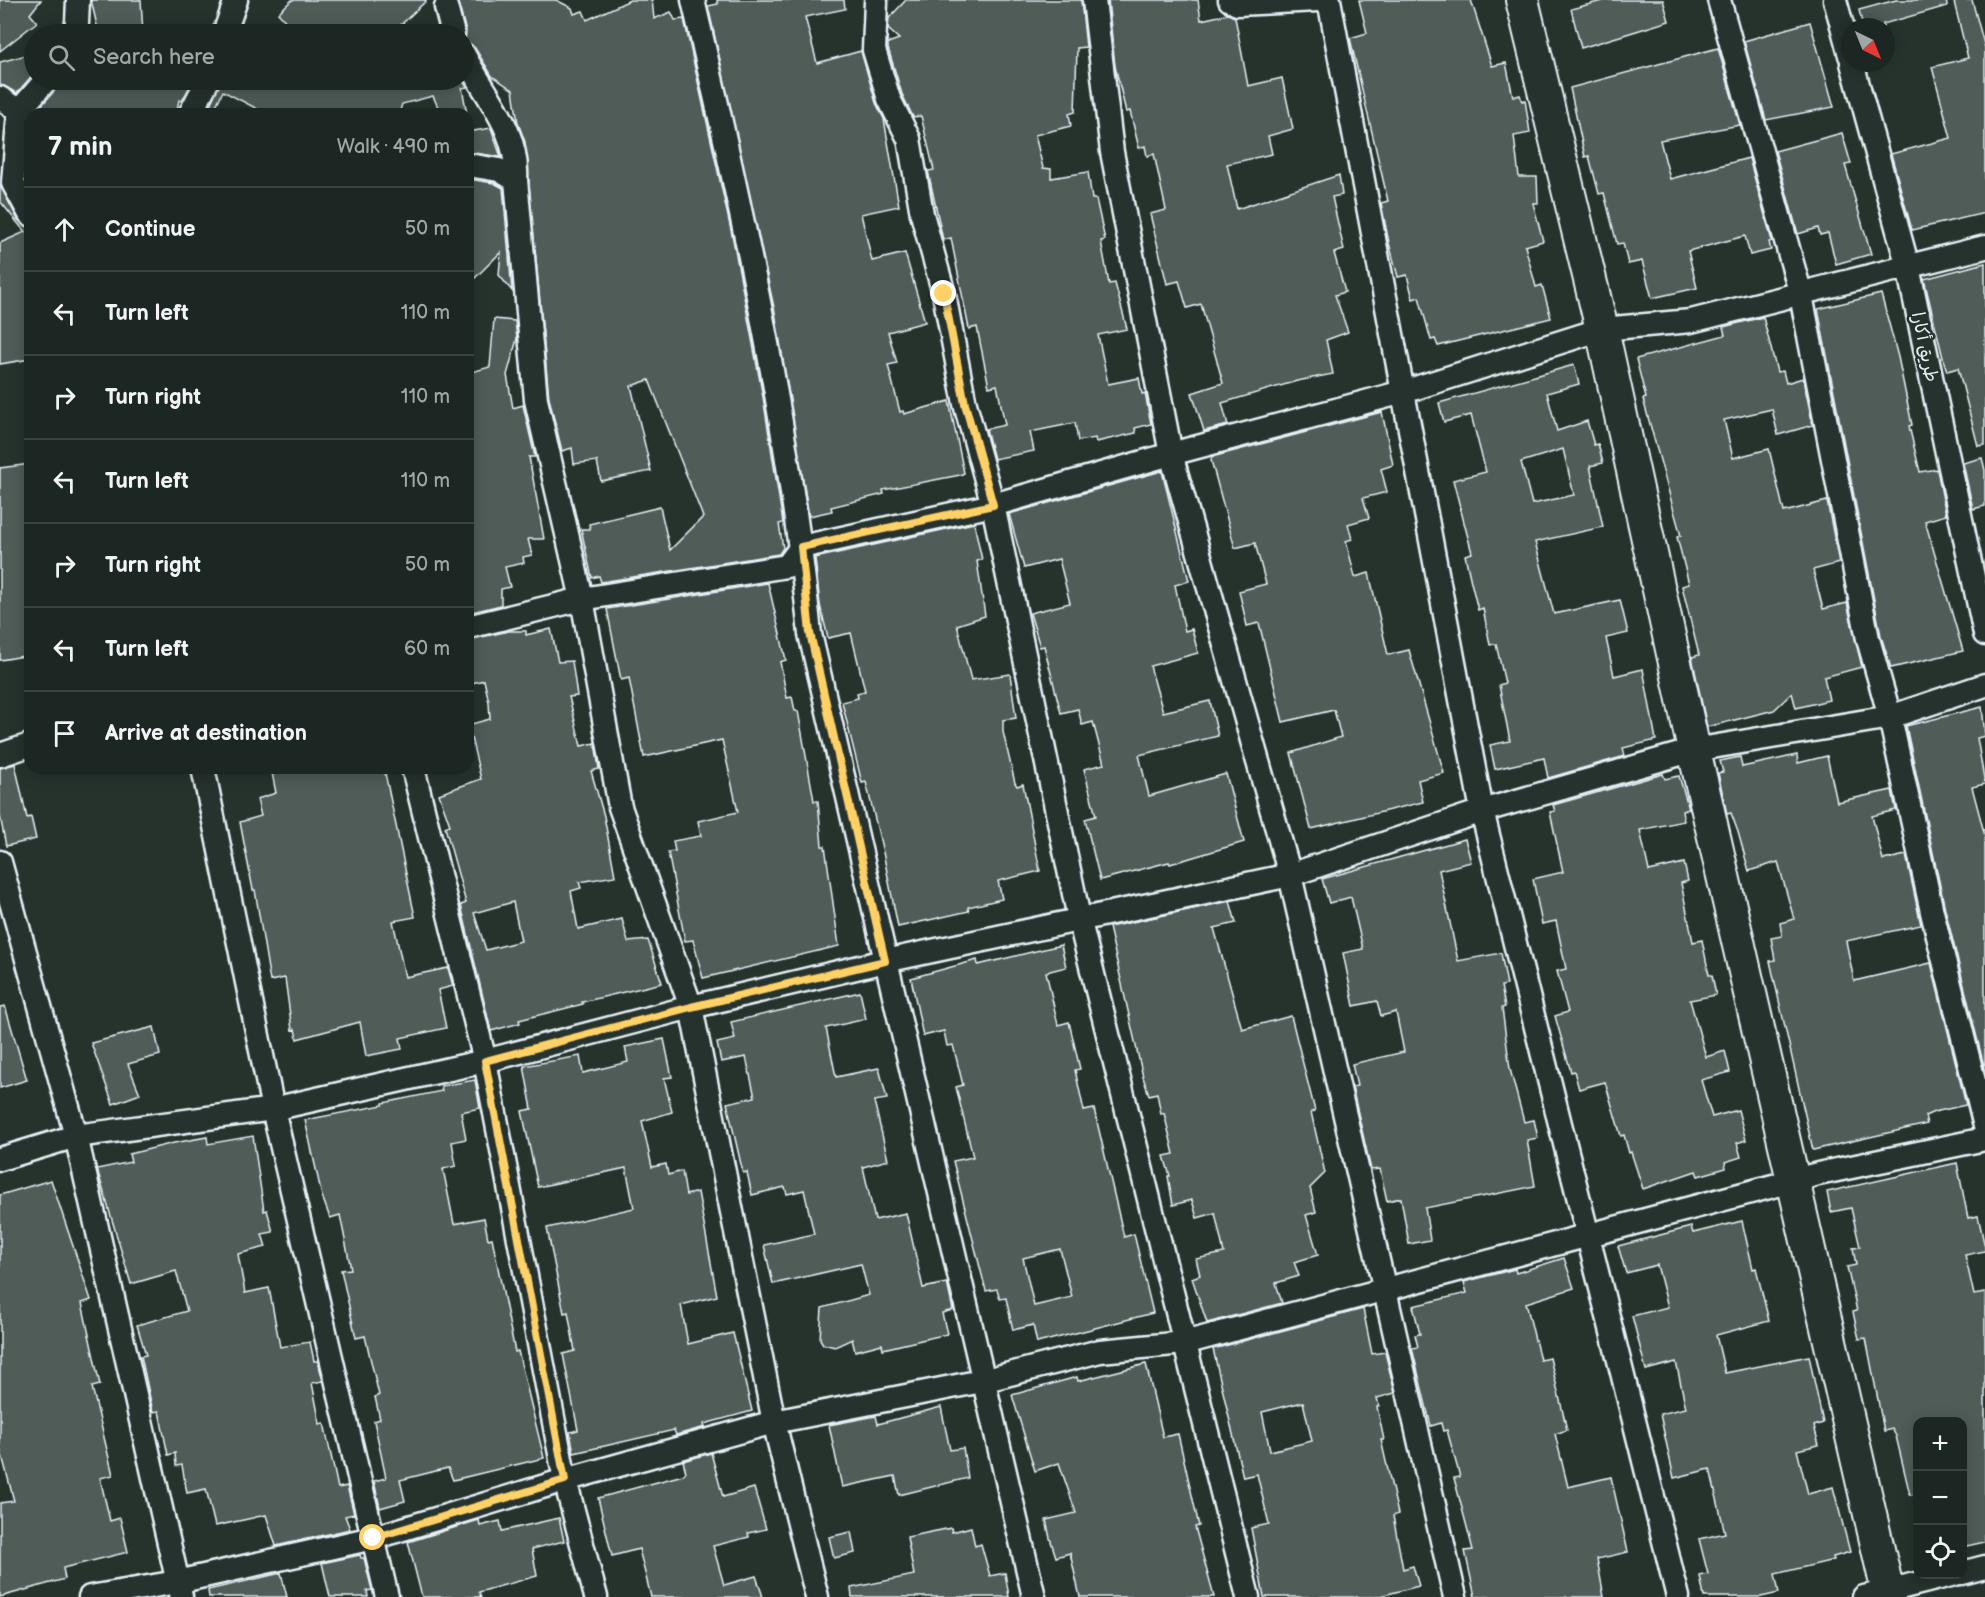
<!DOCTYPE html>
<meta charset="utf-8">
<style>
:root{--surface:#1c2622;--page:#29322f;--text:#f1f3f6;--muted:#a0a5a5;--line:#3a4340}
body{margin:0;font-family:"Balsamiq Sans","Playpen Sans Arabic",sans-serif;background:var(--page);color:var(--text)}
.controls{position:absolute;right:18px;bottom:18px;display:grid;overflow:hidden;border-radius:12px;box-shadow:0 3px 15px #0003}
.controls button{width:54px;height:54px;display:grid;place-items:center;padding:0;border:0;border-bottom:2px solid var(--line);background:var(--surface);color:var(--text);font:30px sans-serif}
.compass{position:absolute;left:1841px;top:18px;width:54px;height:54px;border-radius:50%;background:var(--surface);box-shadow:0 3px 15px #0003;rotate:137deg}
.stop{position:absolute;width:18px;height:18px;margin:-14px;border:4px solid #ffd166;border-radius:50%;background:#fff}
.stop.end{background:#ffd166;border-color:#fff;box-shadow:0 2px 6px #0008}
.list{margin:0;padding:0;list-style:none}
h2{display:flex;justify-content:space-between;align-items:center;height:78px;margin:0;padding:0 24px;font-size:26px}
h2 small{font-size:20px;font-weight:400;color:var(--muted)}
.list li{display:grid;grid-template-columns:39px 1fr auto;gap:18px;align-items:center;box-sizing:border-box;height:84px;padding:0 24px;border-top:2px solid var(--line)}
.list b{display:block;font-size:22px;white-space:nowrap}
.list em{font-size:20px;font-style:normal;color:var(--muted)}
.icon{flex:none;width:33px;height:33px;fill:none;stroke:currentColor;stroke-width:2;stroke-linecap:round;stroke-linejoin:round}
.map{position:relative;flex:none;width:1985px;height:1597px;overflow:hidden}
.search{position:absolute;background:var(--surface);box-shadow:0 3px 15px #0003;left:24px;top:24px;width:450px;height:66px;display:flex;align-items:center;gap:15px;box-sizing:border-box;padding:0 21px;border-radius:33px;color:var(--muted);font-size:22px}
.panel{position:absolute;background:var(--surface);box-shadow:0 3px 15px #0003;left:24px;top:108px;width:450px;height:666px;border-radius:18px}
.map>svg:first-child{display:block}
</style>
<div class="map">
<svg width="1985" height="1597" viewBox="0 0 1985 1597">
<rect width="100%" height="100%" fill="#26332d"/>
<filter id="ink" filterUnits="userSpaceOnUse"><feTurbulence type="fractalNoise" baseFrequency=".0167" numOctaves="2"/><feDisplacementMap in="SourceGraphic" scale="12" xChannelSelector="R" yChannelSelector="G"/><feConvolveMatrix kernelMatrix="1 2 1 2 8 2 1 2 1" color-interpolation-filters="sRGB"/></filter>
<g filter="url(#ink)">
<!-- building -->
<g fill="#505c59" stroke="#e8f1f8" stroke-width="1.5" fill-rule="evenodd">
<polygon points="0,0 41,0 30,14 37,22 0,51"/>
<polygon points="91,0 141,0 143,34 99,34"/>
<polygon points="292,0 427,0 391,34 297,34 278,13"/>
<polygon points="457,0 556,0 572,8 574,14 583,11 587,20 630,0 652,0 654,19 671,12 675,20 684,19 733,239 763,397 783,523 779,524 783,548 779,554 601,582 599,576 592,578 581,529 590,529 589,524 660,507 670,550 703,517 649,380 631,386 651,471 601,481 597,461 574,464 572,448 562,451 549,398 525,142 518,123 513,90 492,76 475,48 464,42 466,31"/>
<polygon points="717,0 844,0 845,9 805,17 817,63 861,51 876,103 884,119 899,206 861,214 872,261 905,253 925,322 888,332 897,363 888,365 900,412 903,411 904,414 949,401 964,473 960,475 883,490 884,494 831,507 832,511 809,516 775,312 708,6 718,4"/>
<polygon points="906,0 1081,0 1086,47 1077,48 1075,112 1069,114 1071,126 1035,135 1043,168 1051,169 1051,178 1088,172 1092,199 1096,199 1105,240 1101,241 1109,284 1115,283 1127,329 1098,335 1108,384 1139,378 1142,394 1145,393 1151,424 1135,428 1136,433 1096,442 1095,438 1078,441 1075,423 1030,432 1034,451 994,459 986,429 1005,425 997,385 989,387 977,327 969,329 951,238 943,240 928,171 934,170 921,116 913,117 902,94 888,48 888,43 899,39 888,29 889,18"/>
<polygon points="1108,0 1198,0 1201,20 1228,14 1235,17 1248,86 1282,78 1293,129 1268,136 1272,154 1227,164 1237,209 1339,175 1342,195 1332,197 1344,250 1334,253 1345,292 1335,295 1348,332 1326,340 1333,374 1297,381 1222,403 1228,425 1204,431 1192,393 1223,383 1201,304 1187,308 1179,281 1167,284 1150,214 1166,210 1154,154 1147,156 1145,146 1139,148 1130,111 1126,112 1115,66"/>
<polygon points="1359,0 1471,0 1492,66 1506,63 1513,97 1520,95 1522,101 1525,100 1530,133 1514,136 1519,177 1537,177 1538,203 1533,203 1543,241 1525,246 1536,287 1542,285 1551,318 1438,346 1435,339 1431,340 1419,297 1413,299 1407,275 1398,277 1389,243 1381,203 1388,201 1350,38 1367,33"/>
<polygon points="1606,0 1663,0 1669,21 1581,48 1571,9"/>
<polygon points="1896,0 1946,0 1947,6 1883,24 1883,27 1863,27 1859,10"/>
<polygon points="1960,0 1972,0 1985,48 1985,213 1912,230 1891,154 1951,138 1932,67 1968,58 1954,2"/>
<polygon points="1810,22 1834,107 1766,120 1744,41"/>
<polygon points="1718,48 1740,125 1660,140 1670,179 1749,158 1772,241 1769,242 1771,250 1750,255 1745,236 1688,251 1697,288 1652,298 1642,261 1628,264 1623,243 1617,244 1604,193 1599,194 1589,156 1585,157 1570,88"/>
<polygon points="34,53 34,73 17,93 0,85 0,62"/>
<polygon points="59,80 193,80 182,101 179,100 176,114 34,114 56,89"/>
<polygon points="221,80 362,80 382,86 385,80 462,80 467,87 462,88 467,114 441,114 433,96 402,104 399,114 267,114 223,91 212,114 207,112"/>
<polygon points="491,128 501,157 468,152 468,132"/>
<polygon points="1842,133 1851,164 1845,165 1871,254 1836,264 1828,233 1820,235 1818,228 1798,234 1775,151"/>
<polygon points="468,179 494,183 503,188 512,291 499,275 501,252 468,285"/>
<polygon points="0,184 18,220 30,227 30,359 0,364 0,243 25,232 0,201"/>
<polygon points="1985,263 1985,445 1978,446 1958,368 1947,371 1944,362 1924,279"/>
<polygon points="1881,294 1898,357 1912,425 1909,426 1920,472 1937,469 1946,515 1925,521 1963,651 1891,668 1881,636 1818,309"/>
<polygon points="1763,317 1777,372 1783,371 1786,383 1803,378 1813,425 1778,435 1772,409 1724,420 1733,458 1769,449 1784,512 1827,501 1839,563 1813,570 1823,609 1847,603 1862,667 1824,677 1829,700 1796,708 1792,693 1774,710 1707,727 1692,657 1699,655 1682,586 1689,584 1677,537 1681,536 1643,399 1646,398 1636,359 1725,335 1723,327"/>
<polygon points="494,319 515,321 517,339 507,375 513,408 523,405 535,457 529,457 544,539 528,539 532,555 523,557 524,563 505,567 510,587 501,589 501,605 468,613 468,373 490,367"/>
<path d="M1574,365L1579,384L1547,393L1557,431L1587,421L1594,445L1598,444L1603,463L1590,466L1603,527L1535,542L1554,614L1620,600L1628,633L1606,638L1614,676L1643,669L1656,740L1623,748L1625,756L1548,778L1544,758L1495,769L1490,745L1510,741L1499,685L1505,683L1496,644L1490,645L1483,608L1478,610L1471,582L1465,555L1472,553L1453,480L1486,472L1471,415L1444,422L1439,403ZM1563,449L1574,495L1532,504L1521,462Z"/>
<polygon points="1382,412 1393,465 1381,469 1387,492 1363,498 1369,518 1348,524 1352,539 1346,541 1355,577 1369,573 1388,655 1409,650 1444,773 1418,780 1423,802 1311,829 1291,753 1341,737 1334,710 1283,722 1259,623 1247,626 1239,591 1266,584 1255,543 1235,548 1211,460 1212,457"/>
<polygon points="1982,458 1985,470 1985,506 1973,509 1963,463"/>
<polygon points="30,464 30,655 0,660 0,468"/>
<polygon points="1162,471 1189,581 1175,585 1185,631 1192,629 1198,653 1150,666 1163,712 1210,701 1218,736 1139,755 1149,796 1226,774 1244,842 1170,864 1169,862 1100,880 1085,819 1096,816 1084,769 1104,764 1093,722 1082,725 1078,709 1061,713 1044,646 1040,647 1030,613 1070,603 1059,559 1024,568 1009,514"/>
<polygon points="974,523 982,560 977,561 985,616 957,625 971,680 1010,674 1016,718 1003,720 1003,732 1015,783 1017,786 1023,784 1040,871 998,881 1002,899 968,907 969,911 898,927 883,852 866,782 862,783 842,702 858,698 857,693 865,691 851,633 828,638 820,605 815,558"/>
<polygon points="768,583 786,660 780,662 787,698 792,697 795,711 798,711 814,801 818,801 822,846 825,846 839,946 703,978 693,940 685,941 668,852 675,851 673,841 701,836 698,821 738,812 722,740 644,757 629,678 621,680 607,609"/>
<path d="M551,629L558,662L572,661L577,696L569,697L581,746L595,743L599,769L591,771L604,816L615,876L579,882L581,888L571,891L578,929L622,919L628,942L648,940L662,983L582,1002L583,1004L519,1020L520,1023L491,1031L461,905L466,903L445,827L450,825L439,794L481,779L468,725L490,719L489,702L484,680L468,684V640L509,631H526V635ZM513,902L521,941L486,950L474,913Z"/>
<polygon points="1982,707 1985,736 1977,738 1985,784 1972,787 1985,836 1985,1070 1945,909 1906,726"/>
<polygon points="1797,755 1798,763 1827,756 1837,802 1892,790 1896,810 1872,816 1883,860 1906,855 1921,925 1846,941 1854,981 1931,963 1966,1105 1934,1112 1925,1116 1927,1124 1813,1150 1770,961 1775,960 1771,938 1782,936 1780,923 1794,919 1778,862 1749,871 1738,832 1731,813 1727,814 1718,773 1723,772 1720,761 1740,757 1742,767"/>
<polygon points="15,764 27,818 31,817 36,839 6,846 0,816 0,768"/>
<polygon points="271,768 384,768 415,917 393,921 405,977 448,968 453,986 438,990 446,1028 400,1038 402,1049 366,1056 360,1022 297,1039 295,1029 292,1030 285,978 270,981 255,890 253,890 240,822 261,816 257,799 276,793"/>
<polygon points="1663,774 1665,779 1679,776 1689,809 1682,811 1684,821 1640,830 1649,871 1684,863 1688,881 1681,883 1693,942 1702,940 1709,975 1712,975 1716,995 1690,1000 1706,1057 1725,1051 1730,1072 1701,1080 1712,1117 1738,1110 1746,1140 1737,1143 1741,1157 1725,1162 1726,1168 1698,1176 1696,1171 1643,1189 1631,1152 1629,1153 1624,1135 1621,1136 1605,1082 1579,1089 1574,1071 1571,1072 1555,1016 1568,1012 1557,971 1566,969 1556,921 1542,924 1533,879 1563,872 1550,812 1555,811 1553,805"/>
<polygon points="1465,839 1471,862 1439,870 1458,961 1501,953 1507,985 1501,986 1505,1007 1502,1008 1510,1069 1524,1122 1534,1120 1538,1138 1527,1140 1535,1186 1425,1208 1430,1240 1409,1244 1401,1198 1387,1201 1380,1169 1371,1170 1352,1087 1357,1086 1352,1064 1404,1052 1396,1012 1381,1016 1377,1001 1354,1006 1343,953 1363,949 1351,897 1329,903 1322,879"/>
<polygon points="1230,901 1236,923 1214,928 1242,1029 1291,1016 1315,1111 1311,1112 1325,1173 1310,1188 1316,1212 1306,1215 1318,1255 1294,1262 1299,1276 1276,1283 1282,1303 1207,1323 1192,1278 1200,1275 1196,1259 1224,1253 1215,1213 1197,1218 1192,1200 1173,1205 1168,1176 1170,1176 1164,1156 1174,1154 1164,1113 1161,1114 1157,1093 1149,1095 1143,1077 1109,927"/>
<path d="M1061,945L1066,967L1046,972L1058,1025L1069,1022L1080,1069L1075,1070L1084,1111L1094,1109L1124,1237L1134,1234L1153,1313L1037,1343L1033,1325L1013,1330L1006,1298L1000,1299L997,1289L986,1291L953,1161L973,1157L956,1087L963,1085L953,1045L947,1046L944,1031L923,1036L911,978L977,960L978,965ZM1060,1249L1072,1297L1034,1306L1023,1258Z"/>
<polygon points="860,992 866,1019 826,1028 836,1077 879,1068 887,1099 874,1101 888,1160 863,1167 875,1220 906,1213 923,1288 947,1283 953,1310 942,1313 947,1334 883,1349 882,1344 855,1351 852,1339 835,1347 823,1344 820,1339 822,1308 869,1295 861,1264 773,1284 764,1245 814,1234 804,1190 787,1194 785,1187 752,1195 747,1172 743,1173 727,1103 755,1097 746,1057 721,1062 717,1043 735,1039 731,1022"/>
<polygon points="5,1006 27,1080 0,1088 0,1007"/>
<polygon points="154,1027 160,1055 128,1064 140,1094 113,1104 91,1043"/>
<polygon points="664,1039 672,1077 664,1078 672,1112 642,1121 652,1167 666,1164 668,1175 682,1171 686,1195 698,1192 717,1296 681,1305 688,1344 733,1333 752,1411 704,1424 705,1427 676,1435 674,1430 574,1453 570,1432 578,1430 563,1354 575,1351 568,1312 564,1313 547,1228 634,1208 626,1168 538,1187 522,1111 532,1109 524,1066 580,1056 583,1073 628,1062 625,1047"/>
<polygon points="475,1080 480,1108 461,1112 466,1139 452,1142 456,1166 443,1169 454,1224 484,1218 488,1239 492,1238 515,1352 518,1351 544,1458 453,1480 448,1468 400,1480 405,1501 380,1508 374,1481 386,1478 374,1421 380,1419 375,1397 379,1395 365,1336 356,1338 341,1270 351,1269 340,1215 330,1218 322,1196 305,1120 383,1105 383,1103 442,1091 441,1086"/>
<polygon points="253,1136 264,1211 267,1210 273,1232 262,1234 266,1247 238,1254 245,1293 269,1288 280,1347 310,1342 314,1361 318,1361 323,1381 312,1383 320,1424 324,1423 338,1488 347,1486 354,1514 345,1516 350,1529 276,1546 266,1515 215,1526 206,1489 187,1493 182,1465 176,1466 175,1453 168,1455 159,1411 153,1412 141,1356 146,1355 137,1325 187,1311 176,1271 131,1284 97,1169 131,1162 129,1154 174,1143 207,1137 208,1144"/>
<polygon points="1957,1163 1968,1218 1978,1216 1985,1247 1985,1251 1965,1255 1974,1295 1985,1293 1985,1542 1962,1547 1962,1422 1917,1422 1917,1494 1910,1495 1896,1436 1892,1429 1884,1431 1866,1338 1859,1339 1853,1312 1857,1311 1847,1267 1856,1265 1853,1248 1860,1247 1851,1208 1831,1212 1827,1192"/>
<polygon points="51,1180 91,1300 82,1303 100,1385 92,1387 113,1475 100,1478 110,1521 120,1518 128,1552 63,1568 65,1579 0,1597 0,1503 14,1501 0,1448 0,1195"/>
<polygon points="1742,1221 1753,1269 1756,1268 1769,1321 1716,1335 1725,1373 1809,1356 1823,1423 1814,1426 1819,1445 1797,1450 1808,1494 1833,1487 1850,1552 1833,1557 1834,1560 1775,1574 1779,1593 1761,1597 1704,1597 1700,1576 1708,1574 1699,1539 1725,1533 1710,1469 1674,1478 1660,1414 1686,1408 1676,1362 1646,1370 1632,1316 1668,1307 1657,1265 1626,1273 1618,1246 1691,1227 1693,1233"/>
<polygon points="1564,1258 1574,1288 1526,1303 1540,1360 1550,1358 1567,1430 1555,1434 1568,1487 1611,1477 1628,1552 1597,1559 1604,1597 1475,1597 1465,1551 1473,1550 1454,1478 1460,1477 1447,1430 1443,1431 1441,1423 1431,1426 1412,1348 1418,1347 1415,1335 1420,1334 1413,1306 1467,1293 1464,1282 1515,1269 1516,1273"/>
<path d="M1363,1309L1372,1354L1385,1352L1395,1393L1377,1398L1379,1406L1377,1407L1384,1440H1381L1398,1514L1393,1516L1403,1569L1413,1566L1419,1586L1376,1597H1264L1251,1528L1269,1524L1257,1474L1243,1477L1213,1349ZM1303,1402L1312,1441L1270,1451L1262,1412Z"/>
<polygon points="1146,1364 1163,1437 1178,1434 1199,1526 1195,1527 1214,1597 1080,1597 1070,1553 1056,1557 1050,1538 1046,1520 1076,1513 1059,1463 1035,1471 1012,1395 1077,1377 1078,1381"/>
<polygon points="941,1407 950,1450 963,1448 968,1478 899,1495 895,1476 842,1487 829,1425 876,1416 878,1424"/>
<polygon points="711,1453 723,1497 754,1488 766,1529 748,1533 749,1537 713,1546 724,1585 756,1576 763,1597 651,1597 639,1549 612,1556 598,1498 683,1475 686,1472 683,1461"/>
<polygon points="559,1518 564,1541 532,1549 537,1576 479,1592 481,1597 422,1597 408,1542 479,1520 480,1526 500,1521 502,1531"/>
<polygon points="971,1527 975,1546 981,1544 990,1576 1005,1573 1009,1597 852,1597 851,1588 914,1575 907,1537 951,1528 952,1532"/>
<polygon points="851,1532 855,1553 834,1558 829,1537"/>
<polygon points="360,1555 361,1558 364,1558 372,1590 367,1591 368,1597 330,1597 322,1563"/>
<polygon points="281,1573 287,1597 209,1597 208,1590"/>
</g>
<g fill="none" stroke-linecap="round" stroke-linejoin="round">
<!-- street casing -->
<g stroke="#e8f1f8" stroke-width="27">
<g id="street">
<path d="M693,0C742,209 788,420 810,634L1034,1597"/>
<polyline points="1094,0 1112,152 1171,454 1290,875 1455,1597"/>
<polyline points="1230,0 1237,4 1318,0"/>
<polyline points="1329,0 1482,811 1678,1597"/>
<polyline points="1719,0 1801,295 1868,639 1890,717 1932,912 1985,1126"/>
<polyline points="1835,0 1850,55"/>
<polyline points="876,2 874,50 889,99 909,139 922,214 944,294 965,404 993,505 1079,918 1248,1597"/>
<polyline points="446,7 453,34"/>
<polyline points="73,34 77,23 78,0"/>
<polyline points="224,34 236,0"/>
<path d="M464,55C485,96 519,130 516,180"/>
<polyline points="1852,63 1908,267 1985,634"/>
<polyline points="0,98 19,111"/>
<polyline points="190,114 208,80"/>
<polyline points="468,165 499,170 516,180 536,400 582,599 620,807 691,1007 774,1422 817,1597"/>
<polyline points="30,214 13,183 19,111 46,80"/>
<polyline points="468,627 582,599 787,566 801,547 993,505 1171,454 1403,392 1602,329 1691,321 1985,247"/>
<polyline points="0,755 30,745"/>
<polyline points="203,768 273,1109 387,1597"/>
<polyline points="413,768 485,1061 565,1480 596,1597"/>
<polyline points="0,862 76,1136 181,1596"/>
<polyline points="0,1159 76,1136 273,1109 485,1061 691,1007 885,961 1290,875 1482,811 1694,750 1890,717 1985,685"/>
<polyline points="1962,1573 1985,1567"/>
<polyline points="90,1597 177,1582 373,1538 565,1480 774,1422 982,1381 1100,1351 1184,1343 1818,1174 1985,1139"/>
<polyline points="1864,1597 1955,1574"/>
</g>
</g>
<!-- secondary casing -->
<g stroke="#e8f1f8" stroke-width="36">
<polyline id="secondary" points="1522,0 1602,329 1694,750 1889,1597"/>
</g>
<!-- street -->
<use href="#street" stroke="#26332d" stroke-width="22"/>
<!-- secondary -->
<use href="#secondary" stroke="#26332d" stroke-width="32"/>
</g>
</g>
<g fill="none" stroke-linecap="round" stroke-linejoin="round" filter="url(#ink)">
<!-- route -->
<polyline stroke="#ffd166" stroke-width="8" points="373,1538 565,1480 485,1061 691,1007 885,961 810,633 801,547 993,505 965,404 944,294"/>
</g>
<g text-anchor="middle" stroke-width="5" stroke-linejoin="round" paint-order="stroke">
<!-- street labels -->
<g font-size="18" fill="#e8f1f8" stroke="#26332d">
<text transform="translate(1925 347) rotate(78)" y="6">طريق أكارا</text>
</g>
</g>
</svg>
<div class="controls">
<button>+</button>
<button>−</button>
<button><svg class="icon" aria-label="locate" viewBox="0 0 24 24"><circle cx="12" cy="12" r="6"/><path d="M12 2v4M12 18v4M2 12h4M18 12h4"/></svg></button>
</div>
<svg class="compass" viewBox="-18 -18 36 36"><path d="M0-13l5 13h-10z" fill="#e53935"/><path d="M0 13l5-13h-10z" fill="#a0a5a5"/></svg>
<div class="stop" style="left:373px;top:1538px"></div>
<div class="stop end" style="left:944px;top:294px"></div>
<div class="search"><svg class="icon" aria-label="search" viewBox="0 0 24 24"><circle cx="10" cy="10" r="6"/><path d="M15 15l6 6"/></svg>Search here</div>
<section class="panel">
<h2>7 min<small>Walk · 490 m</small></h2>
<ul class="list">
<li><svg class="icon" aria-label="ahead" viewBox="0 0 24 24"><path d="M12 20V5M6 11l6-6 6 6"/></svg><div><b>Continue</b></div><em>50 m</em></li>
<li><svg class="icon" aria-label="left" viewBox="0 0 24 24"><path d="M17 20v-9H6M10 6l-5 5 5 5"/></svg><div><b>Turn left</b></div><em>110 m</em></li>
<li><svg class="icon" aria-label="right" viewBox="0 0 24 24"><path d="M7 20v-9h11M14 6l5 5-5 5"/></svg><div><b>Turn right</b></div><em>110 m</em></li>
<li><svg class="icon" aria-label="left" viewBox="0 0 24 24"><path d="M17 20v-9H6M10 6l-5 5 5 5"/></svg><div><b>Turn left</b></div><em>110 m</em></li>
<li><svg class="icon" aria-label="right" viewBox="0 0 24 24"><path d="M7 20v-9h11M14 6l5 5-5 5"/></svg><div><b>Turn right</b></div><em>50 m</em></li>
<li><svg class="icon" aria-label="left" viewBox="0 0 24 24"><path d="M17 20v-9H6M10 6l-5 5 5 5"/></svg><div><b>Turn left</b></div><em>60 m</em></li>
<li><svg class="icon" aria-label="arrive" viewBox="0 0 24 24"><path d="M6 21V4h12l-3 4 3 4H6"/></svg><div><b>Arrive at destination</b></div></li>
</ul>
</section>
</div>
